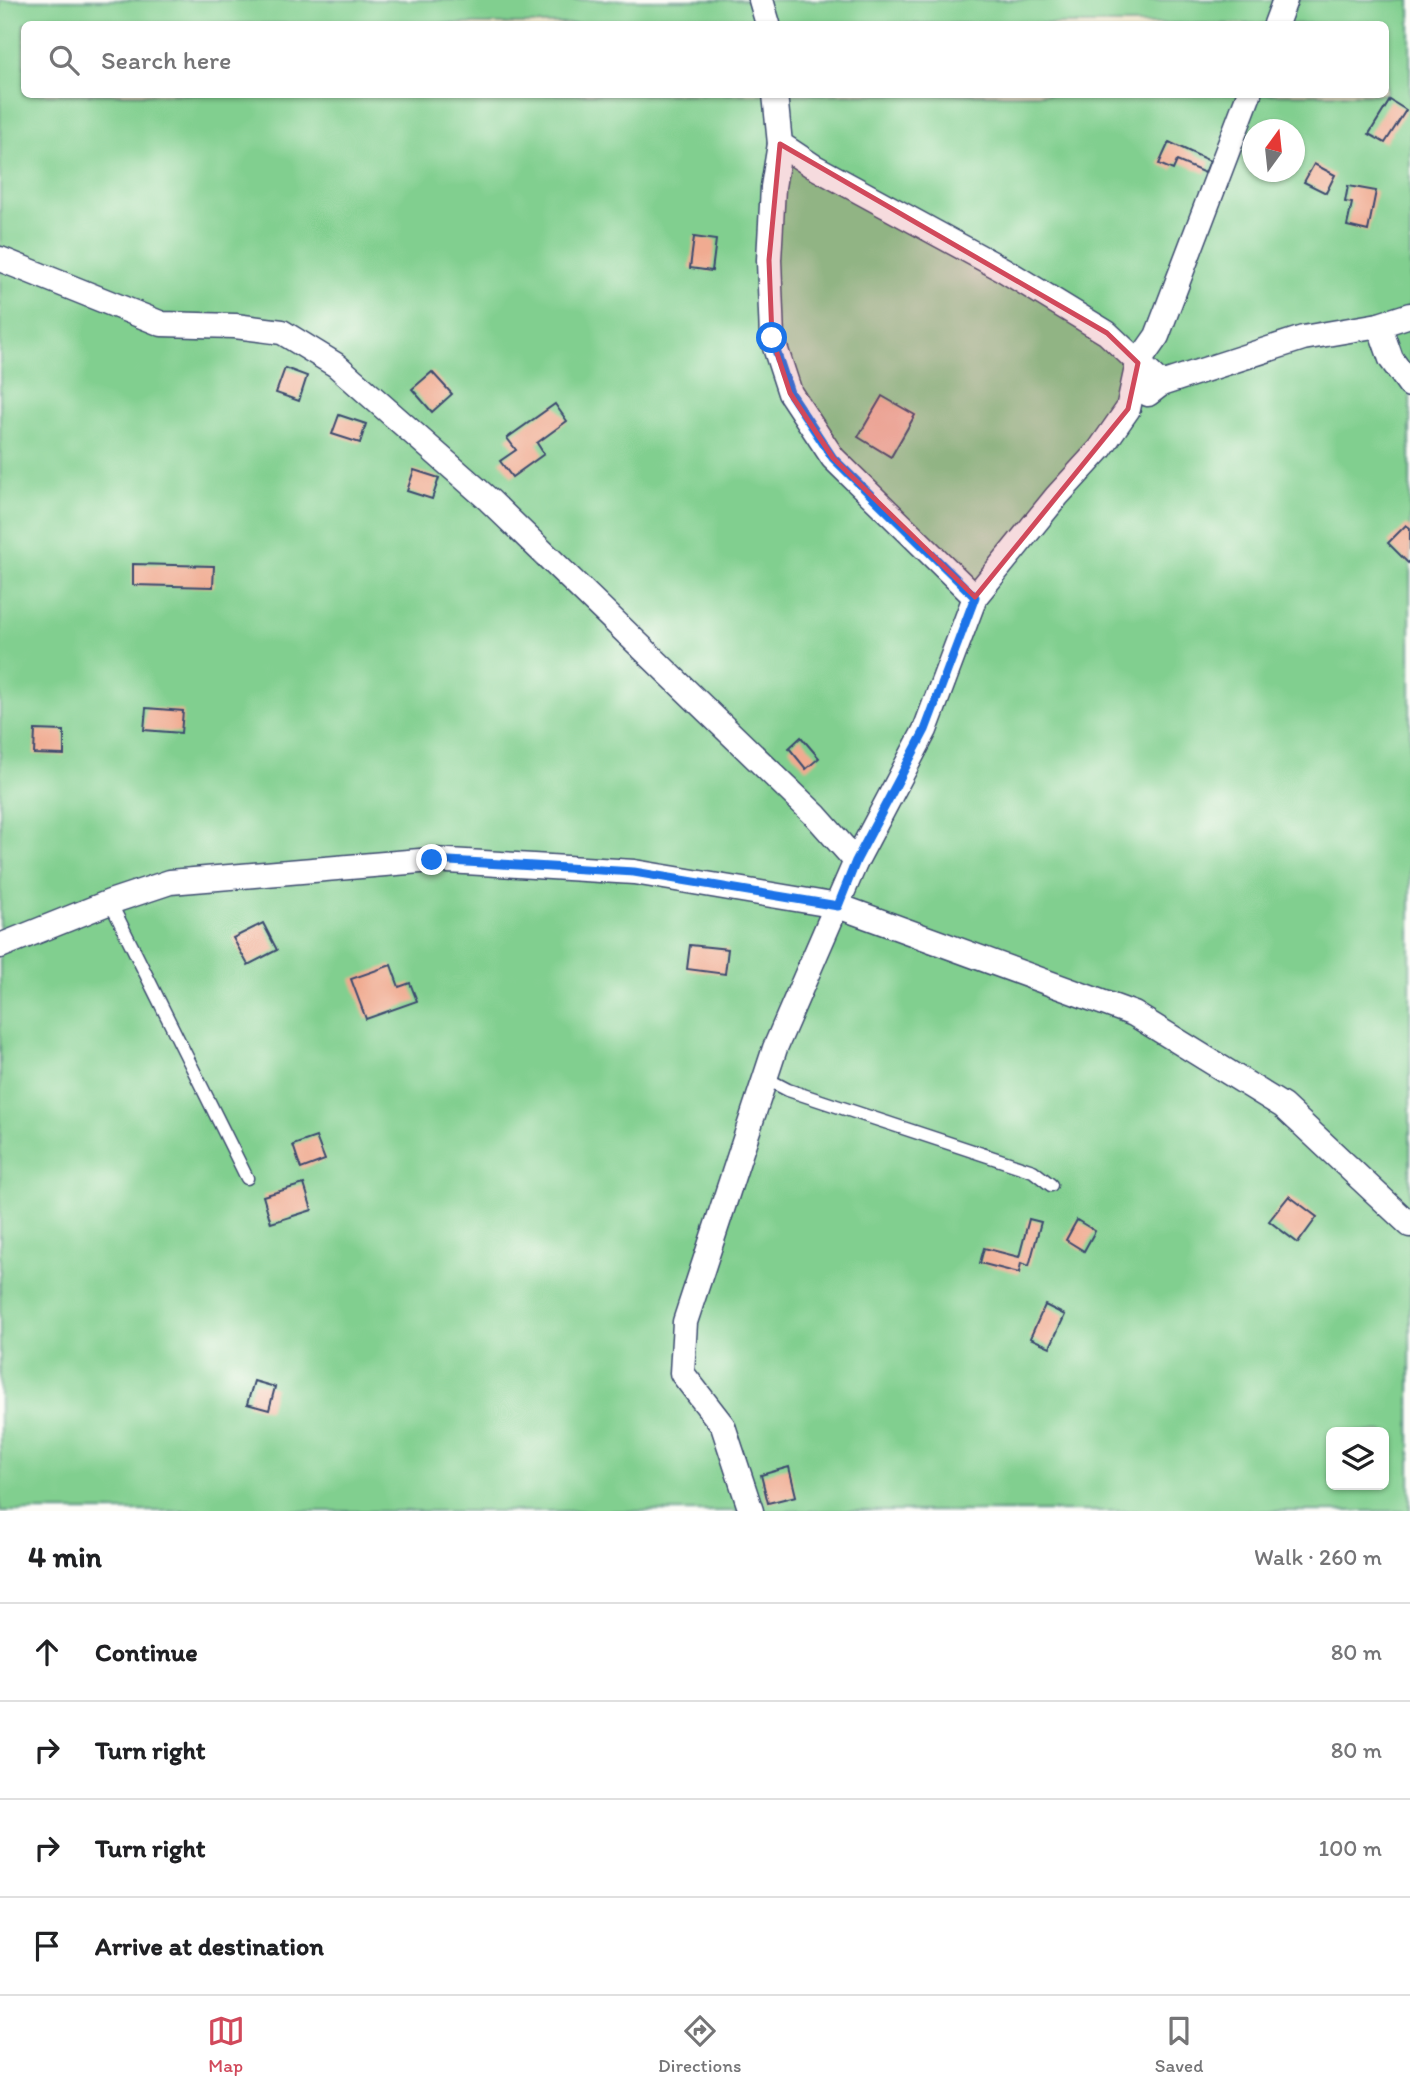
<!DOCTYPE html>
<meta charset="utf-8">
<style>
:root{--surface:#fff;--page:#f6f6f6;--text:#202124;--muted:#757577;--line:#e0e0e0;--accent:#d1495b}
body{margin:0;font-family:Itim,sans-serif;background:var(--page);color:var(--text)}
.controls{position:absolute;right:21px;bottom:21px;display:grid;overflow:hidden;border-radius:10px;box-shadow:0 2px 5px #0004}
.controls button{width:63px;height:63px;display:grid;place-items:center;padding:0;border:0;border-bottom:2px solid var(--line);background:var(--surface);color:var(--text);font:35px sans-serif}
.compass{position:absolute;left:1242px;top:119px;width:63px;height:63px;border-radius:50%;background:var(--surface);box-shadow:0 2px 5px #0004;rotate:15deg}
.stop{position:absolute;width:21px;height:21px;margin:-16px;border:5px solid #1a73e8;border-radius:50%;background:#fff}
.stop.end{background:#1a73e8;border-color:#fff;box-shadow:0 2px 7px #0008}
.list{margin:0;padding:0;list-style:none}
h2{display:flex;justify-content:space-between;align-items:center;height:91px;margin:0;padding:0 28px;font-size:30px}
h2 small{font-size:23px;font-weight:400;color:var(--muted)}
.list li{display:grid;grid-template-columns:46px 1fr auto;gap:21px;align-items:center;box-sizing:border-box;height:98px;padding:0 28px;border-top:2px solid var(--line)}
.list b{display:block;font-size:26px;white-space:nowrap}
.list em{font-size:23px;font-style:normal;color:var(--muted)}
.icon{flex:none;width:38px;height:38px;fill:none;stroke:currentColor;stroke-width:2;stroke-linecap:round;stroke-linejoin:round}
.map{position:relative;flex:none;width:1410px;height:1511px;overflow:hidden}
.search{position:absolute;background:var(--surface);box-shadow:0 2px 5px #0004;left:21px;right:21px;top:21px;height:77px;display:flex;align-items:center;gap:18px;box-sizing:border-box;padding:0 24px;border-radius:10px;color:var(--muted);font-size:26px}
.sheet{height:483px;background:var(--surface)}
nav{display:flex;justify-content:space-around;align-items:center;box-sizing:border-box;height:98px;border-top:2px solid var(--line);background:var(--surface);font-size:19px;color:var(--muted)}
nav a{display:grid;justify-items:center;gap:4px}
nav .on{color:var(--accent)}
.map>svg:first-child{display:block}
</style>
<div class="map">
<svg width="1410" height="1511" viewBox="0 0 1410 1511">
<rect width="100%" height="100%" fill="#fdfcf7"/>
<filter id="ink" filterUnits="userSpaceOnUse"><feTurbulence type="fractalNoise" baseFrequency=".0143" numOctaves="2"/><feDisplacementMap in="SourceGraphic" scale="14" xChannelSelector="R" yChannelSelector="G"/><feConvolveMatrix kernelMatrix="1 2 1 2 8 2 1 2 1" color-interpolation-filters="sRGB"/></filter>
<filter id="wash" filterUnits="userSpaceOnUse"><feTurbulence type="fractalNoise" baseFrequency=".00686" numOctaves="4" result="noise"/><feDisplacementMap in="SourceGraphic" scale="28" xChannelSelector="R" yChannelSelector="G"/><feGaussianBlur stdDeviation="1.57" result="paint"/><feColorMatrix in="noise" values="0 0 0 0 0 0 0 0 0 0 0 0 0 0 0 0 0 1.4 0 .05"/><feComposite in="paint" operator="in"/></filter>
<g filter="url(#wash)">
<rect width="100%" height="100%" fill="#f0e6cb"/>
<!-- green -->
<path fill="#81cf8f" stroke="#4e7f76" stroke-width="2" fill-rule="evenodd" d="M0,0H1410V1511H0ZM24,24H1386V94H24ZM1252,130H1294V172H1252ZM1331,1432H1384V1485H1331Z"/>
<g id="blocks">
<!-- building -->
<g fill="#f0ab91">
<polygon points="1390,100 1406,110 1385,143 1369,134"/>
<polygon points="1169,142 1210,161 1205,173 1177,161 1173,170 1159,164"/>
<polygon points="1314,164 1335,175 1326,193 1304,182"/>
<polygon points="1348,186 1376,191 1368,231 1347,226 1352,203 1345,202"/>
<polygon points="694,237 716,240 712,271 690,268"/>
<polygon points="285,368 307,376 299,401 276,393"/>
<polygon points="432,372 452,394 432,412 412,389"/>
<polygon points="882,396 915,415 891,457 858,437"/>
<polygon points="555,404 567,421 537,443 544,454 512,477 500,461 516,450 507,438"/>
<polygon points="339,415 366,424 360,443 332,434"/>
<polygon points="414,470 439,478 432,499 407,491"/>
<polygon points="1406,525 1410,528 1410,560 1408,563 1388,543"/>
<polygon points="133,564 214,566 213,587 133,585"/>
<polygon points="146,708 183,711 181,733 144,730"/>
<polygon points="35,730 64,731 64,755 34,754"/>
<polygon points="801,737 819,758 806,769 789,748"/>
<polygon points="263,923 277,950 248,965 233,938"/>
<polygon points="690,945 728,949 725,974 687,969"/>
<polygon points="391,965 399,987 410,983 417,1001 366,1019 351,979"/>
<polygon points="316,1137 325,1160 301,1169 293,1145"/>
<polygon points="304,1184 312,1210 271,1223 263,1196"/>
<polygon points="1289,1196 1317,1217 1298,1243 1269,1221"/>
<polygon points="1029,1219 1041,1222 1029,1266 1021,1263 1019,1273 980,1263 984,1248 1019,1257"/>
<polygon points="1077,1220 1095,1231 1084,1251 1066,1240"/>
<polygon points="1045,1305 1065,1315 1050,1347 1030,1338"/>
<polygon points="254,1381 275,1387 269,1410 247,1404"/>
<polygon points="789,1467 796,1496 768,1503 761,1475"/>
</g>
</g>
</g>
<g filter="url(#ink)">
<use href="#blocks" fill-opacity="0" stroke="#3b4a6e" stroke-width="2"/>
<g fill="none" stroke-linecap="round" stroke-linejoin="round">
<!-- service casing -->
<g stroke="#3b4a6e" stroke-width="15">
<g id="service">
<polyline points="110,902 247,1178"/>
<polyline points="765,1078 788,1090 1033,1171 1051,1185"/>
</g>
</g>
<!-- minor casing -->
<g stroke="#3b4a6e" stroke-width="27">
<g id="minor">
<polyline points="761,0 768,24"/>
<polyline points="1276,24 1285,0"/>
<polyline points="775,94 780,144 813,166 1004,270 1107,333 1161,384"/>
<polyline points="780,144 773,187 769,260 772,338 790,393 833,458 975,597"/>
<polyline points="0,259 162,324 235,326 282,332 336,365 489,500 816,816 856,861"/>
<polyline points="1379,325 1391,359 1410,385"/>
<polyline points="1148,394 1161,384 1303,338 1379,325 1410,315"/>
<polyline points="0,946 110,902 170,882 432,860 634,872 838,906 1134,1014 1283,1106 1410,1225"/>
<polyline points="751,1511 723,1426 682,1373 685,1322 775,1048 856,861 925,730 975,597 1057,496 1100,449 1128,409 1138,363 1157,336 1249,94"/>
</g>
</g>
<!-- service -->
<use href="#service" stroke="#fff" stroke-width="12"/>
<!-- minor -->
<use href="#minor" stroke="#fff" stroke-width="24"/>
</g>
</g>
<g fill="none" stroke-linecap="round" stroke-linejoin="round" filter="url(#ink)">
<!-- route -->
<polyline stroke="#1a73e8" stroke-width="9" points="432,860 634,872 838,906 856,861 925,730 975,597 833,458 790,393 772,338"/>
</g>
<!-- marked area -->
<path fill="#d1495b" fill-opacity="0.2" stroke="#d1495b" stroke-width="5" stroke-linejoin="round" d="M780,144L1107,333L1138,363L1128,409L975,597L833,458L790,393L772,338L769,260Z"/>
</svg>
<div class="controls">
<button><svg class="icon" aria-label="layers" viewBox="0 0 24 24"><path d="M12 4l9 5-9 5-9-5zM3 14l9 5 9-5"/></svg></button>
</div>
<svg class="compass" viewBox="-18 -18 36 36"><path d="M0-13l5 13h-10z" fill="#e53935"/><path d="M0 13l5-13h-10z" fill="#757577"/></svg>
<div class="stop" style="left:772px;top:338px"></div>
<div class="stop end" style="left:432px;top:860px"></div>
<div class="search"><svg class="icon" aria-label="search" viewBox="0 0 24 24"><circle cx="10" cy="10" r="6"/><path d="M15 15l6 6"/></svg>Search here</div>
</div>
<section class="sheet">
<h2>4 min<small>Walk · 260 m</small></h2>
<ul class="list">
<li><svg class="icon" aria-label="ahead" viewBox="0 0 24 24"><path d="M12 20V5M6 11l6-6 6 6"/></svg><div><b>Continue</b></div><em>80 m</em></li>
<li><svg class="icon" aria-label="right" viewBox="0 0 24 24"><path d="M7 20v-9h11M14 6l5 5-5 5"/></svg><div><b>Turn right</b></div><em>80 m</em></li>
<li><svg class="icon" aria-label="right" viewBox="0 0 24 24"><path d="M7 20v-9h11M14 6l5 5-5 5"/></svg><div><b>Turn right</b></div><em>100 m</em></li>
<li><svg class="icon" aria-label="arrive" viewBox="0 0 24 24"><path d="M6 21V4h12l-3 4 3 4H6"/></svg><div><b>Arrive at destination</b></div></li>
</ul>
</section>
<nav>
<a class="on"><svg class="icon" aria-label="map" viewBox="0 0 24 24"><path d="M3 6l6-2 6 2 6-2v14l-6 2-6-2-6 2zM9 4v14M15 6v14"/></svg>Map</a>
<a><svg class="icon" aria-label="directions" viewBox="0 0 24 24"><path d="M12 3l9 9-9 9-9-9zM9 14v-3h6M13 9l2 2-2 2"/></svg>Directions</a>
<a><svg class="icon" aria-label="saved" viewBox="0 0 24 24"><path d="M7 4h10v16l-5-4-5 4z"/></svg>Saved</a>
</nav>
